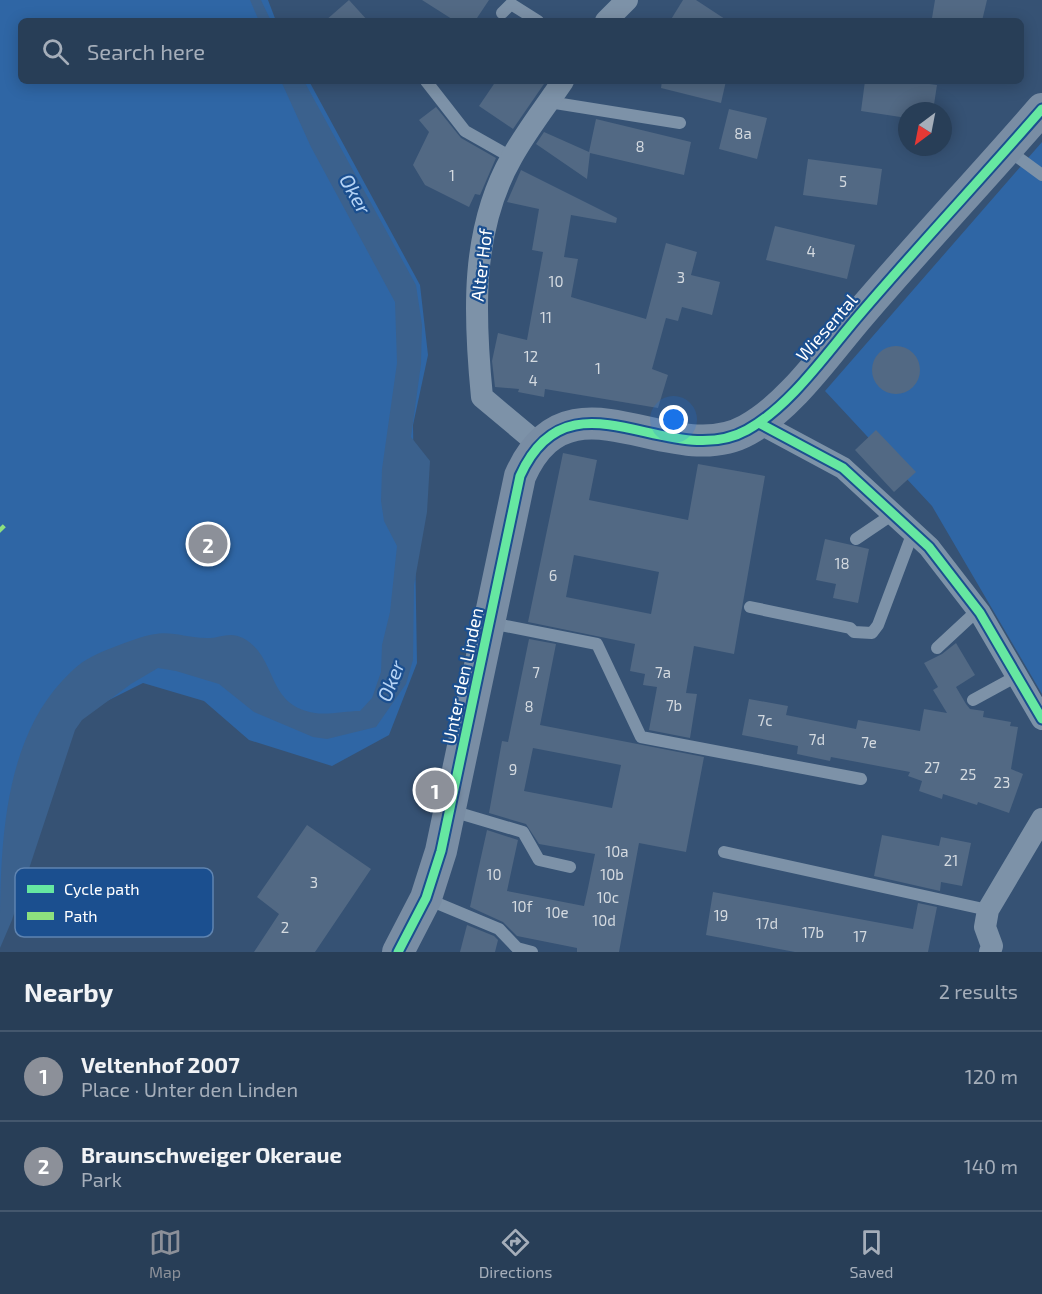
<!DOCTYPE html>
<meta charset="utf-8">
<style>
:root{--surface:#283e57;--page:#344961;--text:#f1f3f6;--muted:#a5aeba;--line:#44576d;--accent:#8c9099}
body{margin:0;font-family:"Exo 2",sans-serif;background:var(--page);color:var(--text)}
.compass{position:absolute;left:898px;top:102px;width:54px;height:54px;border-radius:50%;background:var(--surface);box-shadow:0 3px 15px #0003;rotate:212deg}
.you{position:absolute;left:674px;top:420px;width:21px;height:21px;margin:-15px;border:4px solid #fff;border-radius:50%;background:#1a73e8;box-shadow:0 0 0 9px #1a73e833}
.badge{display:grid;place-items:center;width:39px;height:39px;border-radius:50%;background:var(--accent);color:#fff;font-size:20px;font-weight:700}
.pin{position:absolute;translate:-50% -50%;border:3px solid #fff;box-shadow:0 2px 6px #0006}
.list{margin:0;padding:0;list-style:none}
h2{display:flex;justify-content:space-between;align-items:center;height:78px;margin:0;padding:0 24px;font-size:26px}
h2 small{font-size:20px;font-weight:400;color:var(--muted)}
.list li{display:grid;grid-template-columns:39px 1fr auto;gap:18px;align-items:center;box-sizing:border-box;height:90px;padding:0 24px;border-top:2px solid var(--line)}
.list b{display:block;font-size:22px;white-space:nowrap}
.list p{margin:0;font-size:20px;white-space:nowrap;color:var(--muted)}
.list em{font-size:20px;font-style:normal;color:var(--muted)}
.icon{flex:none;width:33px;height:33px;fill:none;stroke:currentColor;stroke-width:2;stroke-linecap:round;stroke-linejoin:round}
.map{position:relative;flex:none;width:1042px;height:952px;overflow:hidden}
.search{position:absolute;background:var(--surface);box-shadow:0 3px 15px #0003;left:18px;right:18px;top:18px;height:66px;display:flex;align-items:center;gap:15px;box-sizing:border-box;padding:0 21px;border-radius:9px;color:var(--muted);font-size:22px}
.sheet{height:258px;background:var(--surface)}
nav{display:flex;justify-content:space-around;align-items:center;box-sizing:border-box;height:84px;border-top:2px solid var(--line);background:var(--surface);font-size:16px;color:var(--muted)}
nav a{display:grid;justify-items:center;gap:3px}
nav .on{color:var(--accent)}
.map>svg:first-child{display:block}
</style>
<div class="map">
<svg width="1042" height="952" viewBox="0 0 1042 952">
<rect width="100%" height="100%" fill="#365274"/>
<!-- green -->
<g fill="#2f66a5">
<polygon points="0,0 268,0 276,21 21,21 21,81 309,81 420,285 428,355 413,425 417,663 389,735 332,766 249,740 204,701 143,683 67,721 0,937"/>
<polygon points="1042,142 1042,694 932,506 825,391"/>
</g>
<!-- water -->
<g fill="#3b618d">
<polygon points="250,0 261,0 271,21 259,21"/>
<path d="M281,81H304L416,285L422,325L421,364L411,437L430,461L427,512L414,585L413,660L406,684L376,727L327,739L313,737L254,712L219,684L176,671L158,668L131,684L82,720L75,730L12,920L0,948C0,858 0,748 62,681C69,674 77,665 86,660C101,651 119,645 136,639C170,627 176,637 207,638C220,638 230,631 243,638C279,658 265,705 315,713C328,715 346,711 360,711L372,698L381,672L382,645L390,612L397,546L384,521L381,501L382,469L397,363L395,302L311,147Z"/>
</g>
<!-- building -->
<g fill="#526984" fill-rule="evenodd">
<polygon points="349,0 368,21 325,21"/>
<polygon points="422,0 489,0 475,21 455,21"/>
<polygon points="683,0 696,0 728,21 670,21"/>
<polygon points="935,0 987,0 982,21 947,21 932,18"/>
<polygon points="496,81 546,81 513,129 479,106"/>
<polygon points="662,81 726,81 721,103 661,88"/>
<polygon points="865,81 907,81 937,85 933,111 907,111 907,118 861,111"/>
<polygon points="436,107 461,138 496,158 480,195 475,194 469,207 425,185 413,165 429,132 419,120"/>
<polygon points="729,109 767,118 757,159 719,149"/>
<polygon points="596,119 691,142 684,175 590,153 587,179 536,144 544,132 589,152"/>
<polygon points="808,159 882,169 877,205 803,195"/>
<polygon points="521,170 617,218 616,223 571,215 564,257 578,259 571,297 646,319 666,243 697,252 691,275 720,282 712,315 682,307 678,321 666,318 652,369 668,375 658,408 545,389 544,397 518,392 519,389 495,387 492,361 498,333 527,340 543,252 532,250 539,209 507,202"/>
<polygon points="775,226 855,245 847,279 766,260"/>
<circle cx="896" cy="370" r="24"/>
<polygon points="876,430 916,472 894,492 855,450"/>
<path d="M563,453L597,460L589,500L688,520L698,464L765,476L734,654L694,646L686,693L697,694L690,738L649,730L657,687L643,685L645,674L630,671L635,644L528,622ZM574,555L659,572L651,614L566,597Z"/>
<polygon points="825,539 869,549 858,603 833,598 836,584 816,580"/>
<path d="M529,639L556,644L540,725L704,757L686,852L639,843L619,952H577V948L517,936L503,922L470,907L487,830L518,840L507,891L584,906L588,888L595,854L539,844L526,824L489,813L502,741L508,742ZM533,748L621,765L612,808L524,791Z"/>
<polygon points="956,643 975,675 956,687 966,704 970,709 984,711 983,717 1011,722 1010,726 1018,727 1011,769 1023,774 1009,813 978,802 977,805 943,794 942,799 919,791 922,781 908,776 910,772 831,757 830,761 797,754 798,746 742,735 749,699 788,706 786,715 856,729 858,720 920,731 924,709 947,713 933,690 938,687 924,663 942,654"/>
<polygon points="307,825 371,869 315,952 254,952 279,914 257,897"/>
<polygon points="882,835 939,846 941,837 971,843 962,886 941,882 940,891 874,876"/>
<polygon points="713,892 913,929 918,903 937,907 928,952 795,952 706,935"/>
<polygon points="467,925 494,936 498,940 495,952 460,952"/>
</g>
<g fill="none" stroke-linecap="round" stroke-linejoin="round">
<!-- lane -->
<g stroke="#7d92a8" stroke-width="12">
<polyline points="502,13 511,4 538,21"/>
<polyline points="426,81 465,131 511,157"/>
<polyline points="549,102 680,123"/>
<polyline points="1008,150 1042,175"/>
<polyline points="856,539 893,514"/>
<polyline points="750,607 850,628 854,632 872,633 878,625 913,532"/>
<polyline points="491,623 597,644 641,737 861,779"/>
<polyline points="937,648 978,610"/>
<polyline points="973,700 1017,676"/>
<polyline points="452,811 523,832 539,860 570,867"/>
<polyline points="724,852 988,910"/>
<polyline points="427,899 499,929 517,948 532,952"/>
</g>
<!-- street -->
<g stroke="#7d92a8" stroke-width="22">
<polyline points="606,21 627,0"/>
<polyline points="759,423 843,468 929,547 980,613 1042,719"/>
<path d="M538,444L482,397C474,316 470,230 512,157C527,130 546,106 563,81"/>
<polyline points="990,952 992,946 985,927 988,910 1042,819"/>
</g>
<!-- secondary -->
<path stroke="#798da4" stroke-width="32" d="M398,952L426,898L441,851L520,476C570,364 670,473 747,430C791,406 828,351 861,313C920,244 982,178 1042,109"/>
<!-- quiet -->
<polyline stroke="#8de07e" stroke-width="8" stroke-dasharray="15 8" stroke-linecap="butt" points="0,527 3,530"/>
<!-- cycleway casing -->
<g stroke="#1b4f8f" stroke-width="13">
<g id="cycleway">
<polyline points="759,423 843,468 929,547 980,613 1042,719"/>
<path d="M398,952L426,898L441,851L520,476C570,364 670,473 747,430C791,406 828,351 861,313C920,244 982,178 1042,109"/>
</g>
</g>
<!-- cycleway -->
<use href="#cycleway" stroke="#66e7a1" stroke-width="9"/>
</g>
<g text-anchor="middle" stroke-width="4.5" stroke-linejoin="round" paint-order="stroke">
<!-- number labels -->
<g font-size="15" fill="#d4dae0">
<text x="743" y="139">8a</text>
<text x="640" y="152">8</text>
<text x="452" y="181">1</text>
<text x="843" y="187">5</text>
<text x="811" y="257">4</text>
<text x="681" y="283">3</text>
<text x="556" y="287">10</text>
<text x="546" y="323">11</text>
<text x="531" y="362">12</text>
<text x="598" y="374">1</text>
<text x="533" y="386">4</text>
<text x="842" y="569">18</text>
<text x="553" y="581">6</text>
<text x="536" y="678">7</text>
<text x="663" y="678">7a</text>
<text x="674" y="711">7b</text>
<text x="529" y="712">8</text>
<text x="765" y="726">7c</text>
<text x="817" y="745">7d</text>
<text x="869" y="748">7e</text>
<text x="932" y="773">27</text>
<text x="513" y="775">9</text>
<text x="968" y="780">25</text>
<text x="1002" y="788">23</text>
<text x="617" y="857">10a</text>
<text x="951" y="866">21</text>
<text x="494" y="880">10</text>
<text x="612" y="880">10b</text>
<text x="314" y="888">3</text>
<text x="608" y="903">10c</text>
<text x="522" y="912">10f</text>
<text x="557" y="918">10e</text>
<text x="721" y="921">19</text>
<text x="604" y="926">10d</text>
<text x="767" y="929">17d</text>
<text x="285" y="933">2</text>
<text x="813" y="938">17b</text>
<text x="860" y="942">17</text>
</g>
<!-- street labels -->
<g font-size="18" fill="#fff" stroke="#1b4f8f">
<text transform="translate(482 265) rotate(-83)" y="6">Alter Hof</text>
<text transform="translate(827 328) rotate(-49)" y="6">Wiesental</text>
<text transform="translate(463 676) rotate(-78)" y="6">Unter den Linden</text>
</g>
<!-- water labels -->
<g font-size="20" font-style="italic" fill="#b5d3f5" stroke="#1b4f8f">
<text transform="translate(355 194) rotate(61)" y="7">Oker</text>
<text transform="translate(391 681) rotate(-69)" y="7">Oker</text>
</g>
</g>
<!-- legend -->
<rect x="15" y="868" width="198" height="69" rx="9" fill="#1b4f8f" stroke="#5f84b1" stroke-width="1.5"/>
<rect x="27" y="885" width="27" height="8" fill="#66e7a1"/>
<rect x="27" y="912" width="27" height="8" fill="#8de07e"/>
<g font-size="16" fill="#fff">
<text x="64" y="895">Cycle path</text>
<text x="64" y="922">Path</text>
</g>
</svg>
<svg class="compass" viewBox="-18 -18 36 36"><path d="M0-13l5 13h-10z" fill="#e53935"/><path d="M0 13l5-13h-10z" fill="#a5aeba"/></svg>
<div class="you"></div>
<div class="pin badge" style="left:435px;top:790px">1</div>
<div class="pin badge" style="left:208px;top:544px">2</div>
<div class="search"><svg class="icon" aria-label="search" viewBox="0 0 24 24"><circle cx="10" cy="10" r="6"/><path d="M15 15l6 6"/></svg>Search here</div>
</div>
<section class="sheet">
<h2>Nearby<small>2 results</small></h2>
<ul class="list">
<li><span class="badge">1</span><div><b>Veltenhof 2007</b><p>Place · Unter den Linden</p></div><em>120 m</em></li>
<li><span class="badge">2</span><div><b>Braunschweiger Okeraue</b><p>Park</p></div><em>140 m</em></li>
</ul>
</section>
<nav>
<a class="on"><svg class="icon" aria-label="map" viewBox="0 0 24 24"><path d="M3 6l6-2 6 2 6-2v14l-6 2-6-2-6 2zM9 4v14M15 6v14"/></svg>Map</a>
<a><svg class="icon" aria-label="directions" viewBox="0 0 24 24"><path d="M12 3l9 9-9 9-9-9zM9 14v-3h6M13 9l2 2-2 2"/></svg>Directions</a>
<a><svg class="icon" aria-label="saved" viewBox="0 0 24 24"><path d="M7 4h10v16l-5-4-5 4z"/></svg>Saved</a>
</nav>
